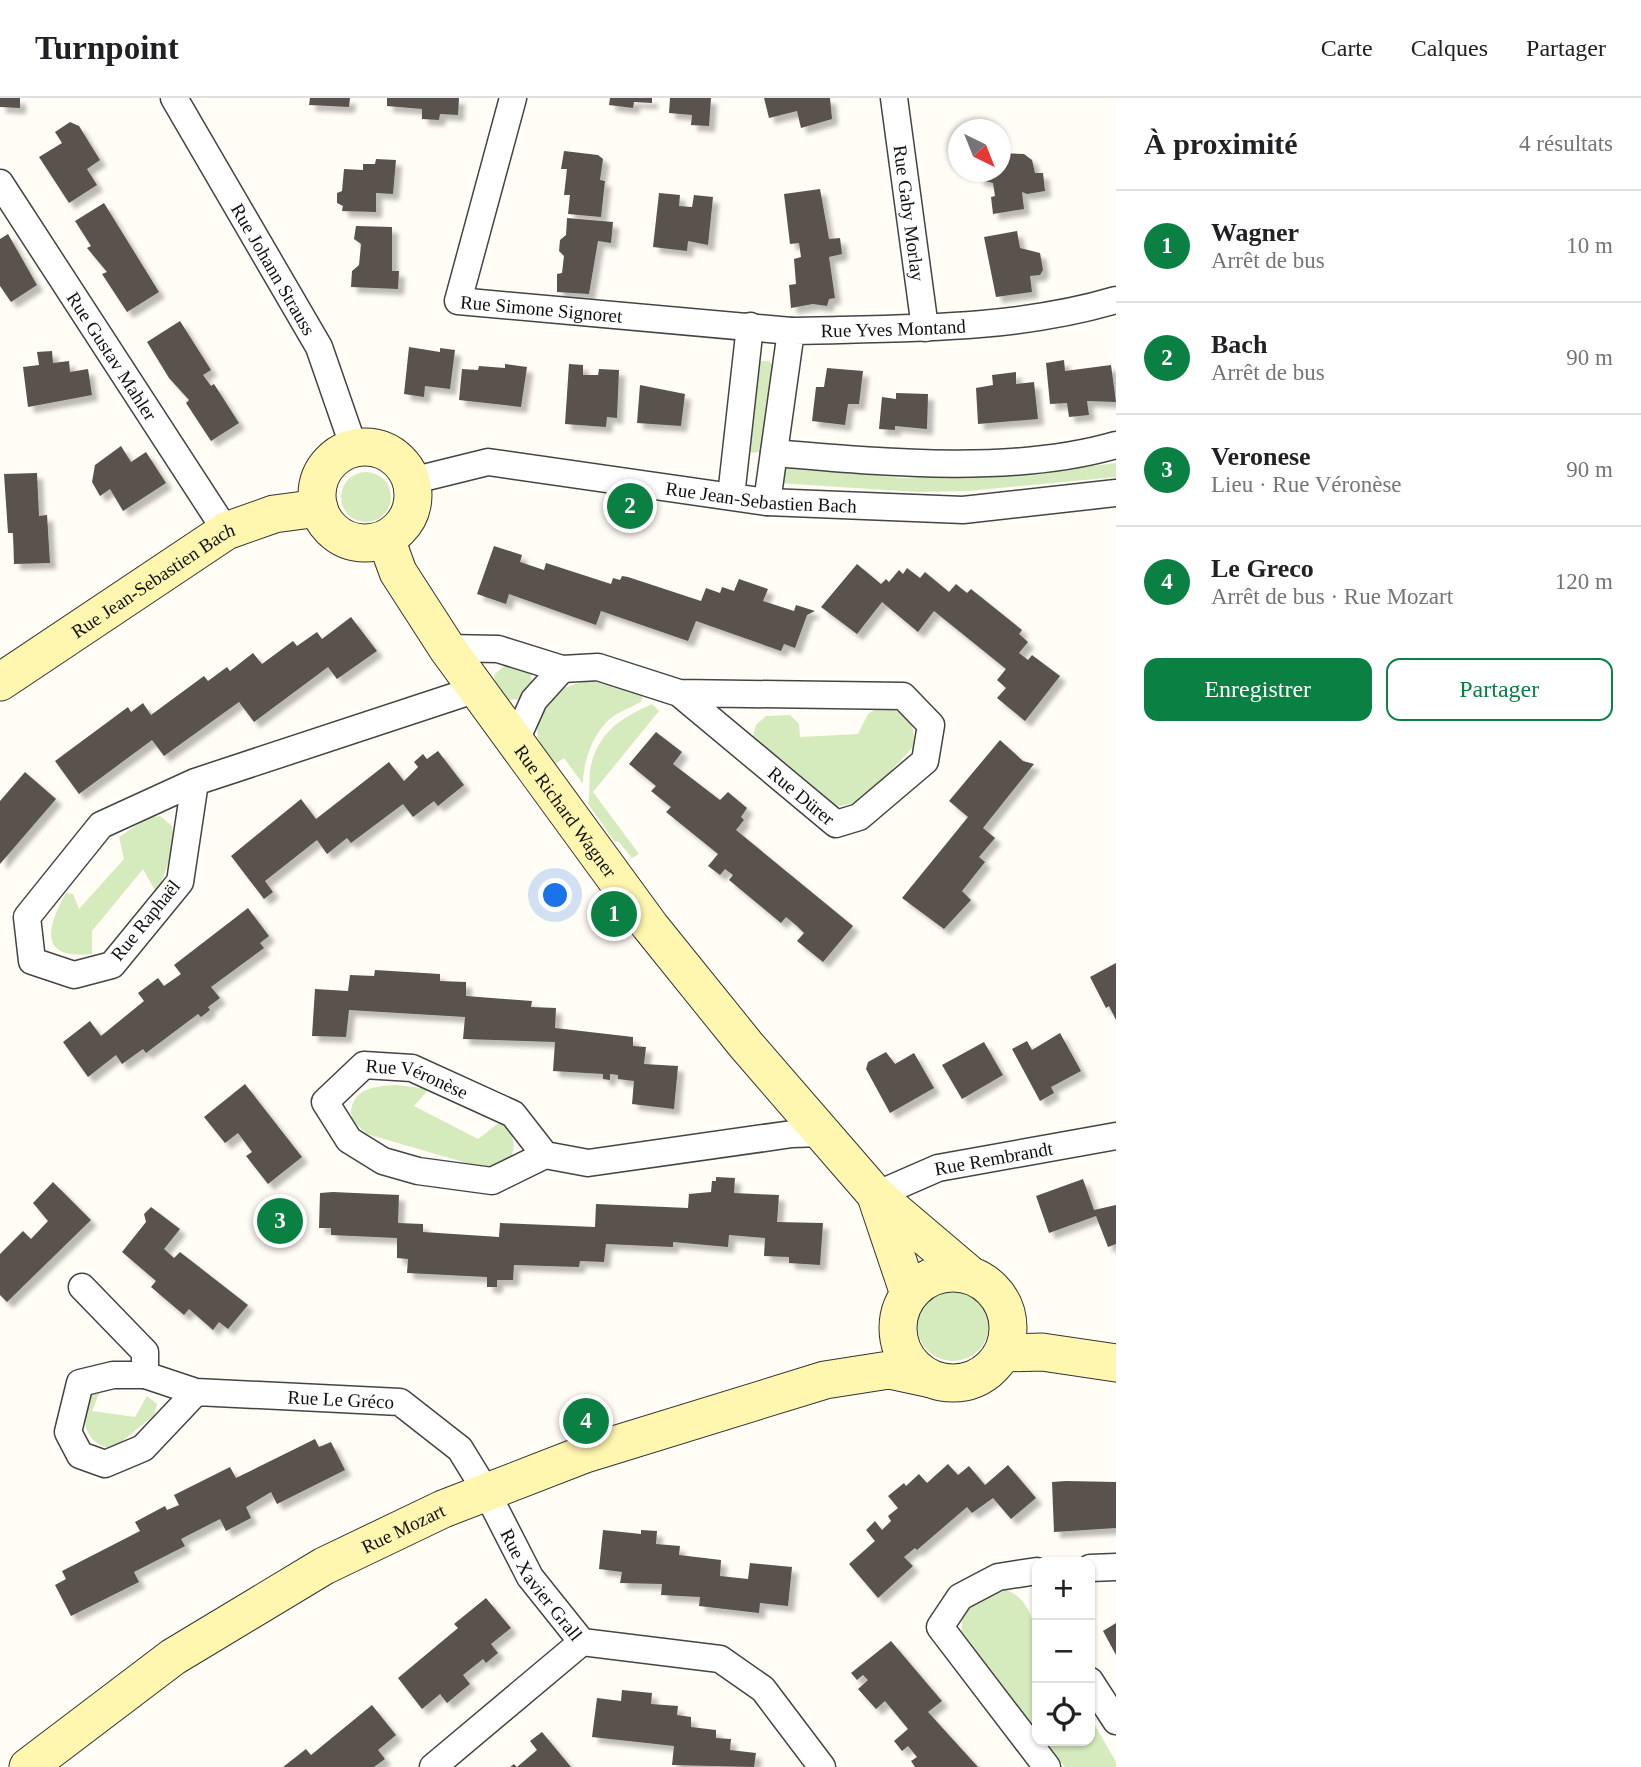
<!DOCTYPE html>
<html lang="fr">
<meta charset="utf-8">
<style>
:root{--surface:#fff;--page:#f2f2f2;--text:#202124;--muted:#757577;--line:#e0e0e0;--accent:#0b8043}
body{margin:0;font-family:"Times New Roman",serif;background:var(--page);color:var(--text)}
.controls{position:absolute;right:21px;bottom:21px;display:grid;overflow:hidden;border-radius:14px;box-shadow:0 2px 5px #0004}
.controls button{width:63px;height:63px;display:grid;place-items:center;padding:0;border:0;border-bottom:2px solid var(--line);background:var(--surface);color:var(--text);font:35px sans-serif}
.compass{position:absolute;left:948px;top:21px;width:63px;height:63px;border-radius:50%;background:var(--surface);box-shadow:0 2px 5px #0004;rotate:137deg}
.you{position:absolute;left:556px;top:798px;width:24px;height:24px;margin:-18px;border:5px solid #fff;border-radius:50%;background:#1a73e8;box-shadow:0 0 0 10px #1a73e833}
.badge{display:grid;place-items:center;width:46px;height:46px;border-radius:50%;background:var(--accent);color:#fff;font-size:23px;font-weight:700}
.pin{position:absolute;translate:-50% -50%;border:4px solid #fff;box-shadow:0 2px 7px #0006}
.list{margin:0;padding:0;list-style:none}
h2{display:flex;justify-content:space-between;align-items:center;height:91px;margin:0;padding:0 28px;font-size:30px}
h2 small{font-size:23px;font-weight:400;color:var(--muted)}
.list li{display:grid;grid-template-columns:46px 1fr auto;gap:21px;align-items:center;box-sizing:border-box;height:112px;padding:0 28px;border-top:2px solid var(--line)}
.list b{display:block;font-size:26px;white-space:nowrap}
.list p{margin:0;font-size:23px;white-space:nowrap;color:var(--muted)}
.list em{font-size:23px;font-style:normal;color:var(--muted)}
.actions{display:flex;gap:14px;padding:21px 28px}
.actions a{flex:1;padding:16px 0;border:2px solid var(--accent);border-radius:14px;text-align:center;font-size:24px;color:var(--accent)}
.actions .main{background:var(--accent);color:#fff}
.icon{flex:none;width:38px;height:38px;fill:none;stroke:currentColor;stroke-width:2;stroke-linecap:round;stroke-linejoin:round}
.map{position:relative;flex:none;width:1116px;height:1669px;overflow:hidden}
header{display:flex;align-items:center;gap:42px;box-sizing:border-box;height:98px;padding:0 35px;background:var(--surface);border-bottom:2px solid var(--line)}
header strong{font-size:33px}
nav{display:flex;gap:38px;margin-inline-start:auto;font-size:24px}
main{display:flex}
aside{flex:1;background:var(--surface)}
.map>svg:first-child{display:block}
</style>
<header>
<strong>Turnpoint</strong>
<nav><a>Carte</a><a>Calques</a><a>Partager</a></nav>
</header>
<main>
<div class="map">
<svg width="1116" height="1669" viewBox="0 0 1116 1669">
<defs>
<filter id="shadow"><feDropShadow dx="6" dy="6" stdDeviation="2" flood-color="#0004"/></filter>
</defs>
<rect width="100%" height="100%" fill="#fffdf5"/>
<!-- green -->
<g fill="#d5ebbd">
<polygon points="761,263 769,263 774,269 761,353 754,355 747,353 758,265"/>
<polygon points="1116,365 1116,379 968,393 917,394 778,385 782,369 903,380 1038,375"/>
<circle cx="366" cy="399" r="25"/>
<polygon points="504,568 530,573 532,583 521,601 508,602 496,588 494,577"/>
<path d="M592,583L643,597L641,604C632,609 620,613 611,620C593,635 583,663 583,686L564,660L552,668C521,626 540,588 592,583Z"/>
<path d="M652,606L659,613L593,694L639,756L632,760L618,743L615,744L588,706C591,693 588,679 591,667C599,633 623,619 652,606Z"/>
<path d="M879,609C904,610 919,625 912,650L863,703L840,708L830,706L755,645L753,638L756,627L766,618L790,617L799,626L800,639L858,636L868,616Z"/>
<path d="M160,718L172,728L175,746L157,796L143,771L92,833V856C38,862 47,829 66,795L73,796L79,811L124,761L119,739L148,720Z"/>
<path d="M396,987L429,991L414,1008L478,1041L500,1024C513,1034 517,1045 511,1060L494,1073L367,1036L353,1023L351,1015C352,990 376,988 396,987Z"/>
<circle cx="953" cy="1227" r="36"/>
<path d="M101,1291L92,1313L135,1319L147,1298L157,1306L154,1317L113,1351C82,1345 81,1321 90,1297Z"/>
<path d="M1004,1491C1036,1502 1037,1539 1037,1568L1034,1570L1037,1575V1635L961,1537L963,1512Z"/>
<polygon points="1090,1619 1116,1664 1116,1669 1065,1669 1043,1643 1090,1643"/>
</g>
<!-- building -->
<g fill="#5a524d" filter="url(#shadow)">
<polygon points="0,0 20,0 20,10 0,9"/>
<polygon points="310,0 350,0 349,9 309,7"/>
<polygon points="387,0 459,0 458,17 440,16 439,22 422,21 422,11 387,8"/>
<polygon points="610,0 652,0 652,5 634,4 633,10 609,7"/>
<polygon points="670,0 711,0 709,28 691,27 692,17 669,15"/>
<polygon points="764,0 830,0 832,21 801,30 797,13 769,20"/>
<polygon points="70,24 79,28 100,62 87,71 97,87 69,105 39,59 62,45 55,34"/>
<polygon points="564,53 598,57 603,61 600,82 605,83 601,119 568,116 570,97 564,97 567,71 561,71"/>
<polygon points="1000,55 1024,56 1032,62 1035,75 1043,75 1045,93 1027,96 1022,94 1024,111 993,116 991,99 995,98 993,85 977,81 979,74 1000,74"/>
<polygon points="376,61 396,62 393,96 376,95 376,114 342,113 343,108 337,105 337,95 342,93 344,71 363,72 363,66 375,66"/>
<polygon points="820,91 829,141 840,140 842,156 829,159 835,200 829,201 827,208 813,206 791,210 789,187 796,186 794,161 801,159 799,145 790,146 784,96"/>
<polygon points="659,95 680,97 679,108 692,109 694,97 713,99 708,147 688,143 687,153 653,149"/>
<polygon points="104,105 159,194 127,214 102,176 107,174 87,150 91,148 75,123"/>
<polygon points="567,120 613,124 611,145 598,143 589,196 557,194 557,176 562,175 564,158 559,153 560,142 566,137"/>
<polygon points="356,128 392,129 392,173 399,173 398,191 351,189 352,173 359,167 361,146 354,141"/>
<polygon points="1017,133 1020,150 1040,155 1043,172 1040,177 1030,178 1032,194 996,199 984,139"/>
<polygon points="8,136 37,187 11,204 0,188 0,141"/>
<polygon points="180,223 211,272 203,277 211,288 214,286 239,325 211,343 186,305 189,302 169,280 147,244"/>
<polygon points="409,249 440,254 440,250 455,252 450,291 425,288 424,299 404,296"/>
<polygon points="52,253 53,265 69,263 70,274 88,271 92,297 28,309 23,269 39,267 37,254"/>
<polygon points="1064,262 1065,273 1111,267 1116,304 1087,303 1089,317 1069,319 1067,305 1050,306 1046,265"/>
<polygon points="505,266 527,269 521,309 459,302 462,271 478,272 479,268 505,270"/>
<polygon points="569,266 583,267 583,277 598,277 599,271 619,272 617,320 607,319 606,329 565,326"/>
<polygon points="827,270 863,273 859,306 848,306 845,327 812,323 816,289 824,289"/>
<polygon points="1016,274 1016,286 1034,284 1038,321 978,326 976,290 993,287 992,277"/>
<polygon points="640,287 685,296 681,328 637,325"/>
<polygon points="896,295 928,296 927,331 895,328 895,332 879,331 882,299 896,301"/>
<polygon points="121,348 131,364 146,354 166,385 123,413 110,391 100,398 92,384 95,367"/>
<polygon points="37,375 39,418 47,417 50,465 14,466 13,435 8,435 4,376"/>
<polygon points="494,448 522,457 520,464 544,472 546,465 611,486 613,480 620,482 622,478 628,479 701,503 706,490 720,495 722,489 734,493 739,481 768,491 763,503 794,513 796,507 815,513 807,517 795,550 784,546 781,553 696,523 688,543 601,513 596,527 509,496 506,506 477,496"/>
<polygon points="857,466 881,486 886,481 889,484 899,472 903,476 907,470 920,480 925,474 949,494 956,486 967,495 971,491 1022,532 1019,536 1028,544 1019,555 1028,562 1032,557 1060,578 1025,623 997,600 1006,590 997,582 1006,571 934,513 918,534 882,504 857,536 821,509"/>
<polygon points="351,519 377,553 337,581 328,569 254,624 239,604 164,658 152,642 79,696 55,663 128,609 131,614 143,605 151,617 204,578 208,583 227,569 230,573 253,555 262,566 293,543 297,548 317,534 322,541"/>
<polygon points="656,634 682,654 673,666 720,702 728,694 747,710 741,719 744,722 736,732 853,828 823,864 797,843 804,835 797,828 786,819 781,825 729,782 733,777 725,771 720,777 708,768 718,756 666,714 671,709 651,693 656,688 629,666"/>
<polygon points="1000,642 1023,663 1034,666 983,730 995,740 979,759 985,764 962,793 971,802 944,831 902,800 968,719 949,703"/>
<polygon points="438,653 464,687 438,708 434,703 413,719 403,706 351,745 347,740 327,756 317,742 265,783 273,794 264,801 231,758 301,701 316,721 389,664 404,683 418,669 414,664 423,656 427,661"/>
<polygon points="25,674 56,701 0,766 0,703"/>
<polygon points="248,810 269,838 260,845 264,850 211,889 220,900 208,909 210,912 201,919 198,916 146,955 143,951 122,966 116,957 88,979 63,944 90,923 101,938 144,903 138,895 158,880 164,888 181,876 174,867"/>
<polygon points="1116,865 1116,922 1109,908 1106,910 1090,879"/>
<polygon points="375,872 440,876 440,883 466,884 466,898 532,903 531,909 556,910 555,930 633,939 633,948 646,949 644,966 678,968 674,1011 632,1006 634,983 618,981 618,977 610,976 610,982 603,981 603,976 553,973 555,944 463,941 465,919 349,912 346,939 312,938 315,891 348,893 350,877 374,878"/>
<polygon points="1060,935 1081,973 1051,989 1054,995 1040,1003 1012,951 1027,943 1032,952"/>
<polygon points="984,944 1003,977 962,1001 942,967"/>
<polygon points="886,954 895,966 914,955 934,990 890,1015 866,971 868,964"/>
<polygon points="245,986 302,1059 268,1086 246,1058 252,1054 238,1035 225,1045 204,1019"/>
<polygon points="716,1079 735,1080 734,1095 779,1097 777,1124 823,1125 820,1167 789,1165 789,1159 764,1158 765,1140 729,1137 728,1149 673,1144 673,1149 606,1146 604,1164 580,1163 579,1169 514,1167 513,1182 497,1182 497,1189 487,1189 487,1179 407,1175 408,1161 397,1160 397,1140 331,1137 331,1130 319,1130 320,1095 333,1094 399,1097 398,1125 423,1126 423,1134 499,1139 500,1125 595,1129 596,1106 688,1110 689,1096 711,1094 712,1083 716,1083"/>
<polygon points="1083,1081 1094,1112 1116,1107 1116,1146 1108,1149 1096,1118 1049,1135 1036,1098"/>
<polygon points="53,1084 91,1122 7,1204 0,1197 0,1156 23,1133 31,1141 48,1123 33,1105"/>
<polygon points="151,1109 180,1131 164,1151 174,1160 180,1154 248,1207 228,1231 219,1224 213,1232 189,1211 184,1217 151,1189 156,1183 122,1154 146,1124 144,1116"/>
<polygon points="280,1109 293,1119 281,1134 269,1124"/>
<polygon points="315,1341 319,1349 331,1344 345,1372 277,1406 271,1394 246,1409 251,1420 226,1433 220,1421 181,1441 185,1448 134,1474 139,1484 71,1518 55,1487 66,1481 62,1473 140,1433 135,1424 165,1408 167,1412 179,1407 174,1397 230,1369 236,1380"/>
<polygon points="948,1366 958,1377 969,1368 985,1387 1008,1367 1036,1400 1011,1421 993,1400 972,1415 967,1409 917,1452 915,1450 904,1459 913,1468 878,1500 849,1466 875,1443 866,1432 875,1423 882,1432 891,1423 888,1418 898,1410 888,1398 904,1385 906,1388 919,1376 927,1385"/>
<polygon points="1066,1383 1116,1384 1116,1430 1054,1434 1052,1384"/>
<polygon points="603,1432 641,1436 641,1432 657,1433 656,1446 680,1448 679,1457 721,1462 720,1478 748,1481 750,1465 792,1469 788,1508 760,1505 759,1515 699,1508 700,1499 661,1497 662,1486 620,1485 622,1474 599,1471"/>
<polygon points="486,1500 511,1530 491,1546 498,1555 486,1565 483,1561 463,1577 470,1586 447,1605 440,1596 422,1611 398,1580 458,1530 454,1526"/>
<polygon points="1116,1525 1116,1557 1103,1533"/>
<polygon points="891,1543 942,1603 928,1614 978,1669 915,1669 911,1663 917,1659 908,1648 902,1653 894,1643 908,1631 885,1603 876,1611 858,1591 868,1582 863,1577 857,1582 851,1575"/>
<polygon points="622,1592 652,1595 651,1606 678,1608 677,1617 691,1619 691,1629 716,1632 716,1640 731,1641 730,1652 756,1655 754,1669 672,1667 674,1648 592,1639 597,1600 621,1603"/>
<polygon points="372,1607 396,1637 378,1652 385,1661 374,1669 283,1669 306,1651 311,1657"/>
<polygon points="542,1634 571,1669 510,1669 514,1666 517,1669 537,1652 530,1643"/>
</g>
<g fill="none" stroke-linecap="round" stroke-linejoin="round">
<!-- street casing -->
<g stroke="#444" stroke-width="29">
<g id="street">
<path id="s1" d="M174,0L319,249L354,350"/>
<path id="s2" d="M513,0L458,203L791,233"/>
<path id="s3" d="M894,0L925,230"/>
<path id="s4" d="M0,85L226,433"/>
<path d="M774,355C880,364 1013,377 1116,347"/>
<path id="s5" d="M411,383L488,364L767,404L963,412L1116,395"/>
<polyline points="731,398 750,228"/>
<path id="s6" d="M767,404L791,233C899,230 1012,233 1116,202"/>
<path id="s7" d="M447,550L498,551L562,571L598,569L679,595L836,726L859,719L925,663L931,627L903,598L679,595"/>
<polyline points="516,642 534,602 562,571"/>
<polyline points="195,684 180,784 112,867 74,877 32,863 27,819 101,727 195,684 477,591"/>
<path id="s8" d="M545,1057L492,1083L418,1073L383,1063L349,1042L325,1004L364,967L412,970L513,1016L545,1057L588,1065L792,1036L823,1035"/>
<path id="s9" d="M876,1097L938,1070L1116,1038"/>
<polyline points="82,1189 145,1254 145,1277"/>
<path id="s10" d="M196,1294L143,1350L105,1366L80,1357L68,1334L80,1285L113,1277H145L196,1294L400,1304L460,1351L487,1395L530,1479L582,1544L720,1561L763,1591L822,1669"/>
<polyline points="1090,1470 1116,1469"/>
<polyline points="1037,1473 998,1479 960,1499 940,1529 1047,1669"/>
<polyline points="1090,1583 1116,1623"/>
<polyline points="433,1669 582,1544"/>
</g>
</g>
<!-- secondary casing -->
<g stroke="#333" stroke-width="39">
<g id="secondary">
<circle cx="365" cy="397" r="48"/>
<path id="s11" d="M386,441L398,474L447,550L650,828L746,947L876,1097L969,1176"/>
<path id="s12" d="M0,584L226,433L274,416L319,410"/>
<polyline points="876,1098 909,1196"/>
<circle cx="953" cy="1230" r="55"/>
<polyline points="1003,1255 1042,1254 1116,1265"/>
<path id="s13" d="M28,1669L173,1559L324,1468L443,1411L585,1356L825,1282L889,1272L931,1281"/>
</g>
</g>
<!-- street -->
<use href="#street" stroke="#fff" stroke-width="26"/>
<!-- secondary -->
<use href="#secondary" stroke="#fff6b0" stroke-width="37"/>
</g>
<g text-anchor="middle" stroke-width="7" stroke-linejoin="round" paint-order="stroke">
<!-- street labels -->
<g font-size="19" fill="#111" stroke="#fff">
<text dy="7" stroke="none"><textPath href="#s3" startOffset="116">Rue Gaby Morlay</textPath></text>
<text dy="7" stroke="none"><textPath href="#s1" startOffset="198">Rue Johann Strauss</textPath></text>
<text dy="7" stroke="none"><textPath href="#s2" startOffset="294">Rue Simone Signoret</textPath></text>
<text dy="7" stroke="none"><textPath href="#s6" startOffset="275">Rue Yves Montand</textPath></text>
<text dy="7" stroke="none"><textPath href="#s4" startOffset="206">Rue Gustav Mahler</textPath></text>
<text dy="7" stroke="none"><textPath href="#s5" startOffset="355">Rue Jean-Sebastien Bach</textPath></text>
<text dy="7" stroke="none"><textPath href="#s12" startOffset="184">Rue Jean-Sebastien Bach</textPath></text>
<text dy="7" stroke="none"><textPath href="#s7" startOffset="399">Rue Dürer</textPath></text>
<text dy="7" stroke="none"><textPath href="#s11" startOffset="327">Rue Richard Wagner</textPath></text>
<text transform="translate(145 822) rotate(-51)" y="7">Rue Raphaël</text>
<text dy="7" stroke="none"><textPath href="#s8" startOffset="364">Rue Véronèse</textPath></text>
<text dy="7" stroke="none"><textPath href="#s9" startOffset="124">Rue Rembrandt</textPath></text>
<text dy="7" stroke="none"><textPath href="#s10" startOffset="486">Rue Le Gréco</textPath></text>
<text dy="7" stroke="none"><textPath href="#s13" startOffset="446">Rue Mozart</textPath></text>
<text dy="7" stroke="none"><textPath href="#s10" startOffset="780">Rue Xavier Grall</textPath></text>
</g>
</g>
</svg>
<div class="controls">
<button>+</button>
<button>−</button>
<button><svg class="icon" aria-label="locate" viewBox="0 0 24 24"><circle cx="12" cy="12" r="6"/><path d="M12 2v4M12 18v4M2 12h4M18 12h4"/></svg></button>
</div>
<svg class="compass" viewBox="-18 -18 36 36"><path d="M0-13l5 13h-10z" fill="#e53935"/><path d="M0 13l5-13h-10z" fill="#757577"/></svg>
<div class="you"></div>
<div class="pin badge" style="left:614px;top:816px">1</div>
<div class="pin badge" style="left:630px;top:408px">2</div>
<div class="pin badge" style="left:280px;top:1123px">3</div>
<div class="pin badge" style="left:586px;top:1323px">4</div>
</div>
<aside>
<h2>À proximité<small>4 résultats</small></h2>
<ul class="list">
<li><span class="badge">1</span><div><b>Wagner</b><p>Arrêt de bus</p></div><em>10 m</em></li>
<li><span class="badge">2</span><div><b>Bach</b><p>Arrêt de bus</p></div><em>90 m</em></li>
<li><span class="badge">3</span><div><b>Veronese</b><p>Lieu · Rue Véronèse</p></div><em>90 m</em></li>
<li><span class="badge">4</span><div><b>Le Greco</b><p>Arrêt de bus · Rue Mozart</p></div><em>120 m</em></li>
</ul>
<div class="actions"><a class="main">Enregistrer</a><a>Partager</a></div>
</aside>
</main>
